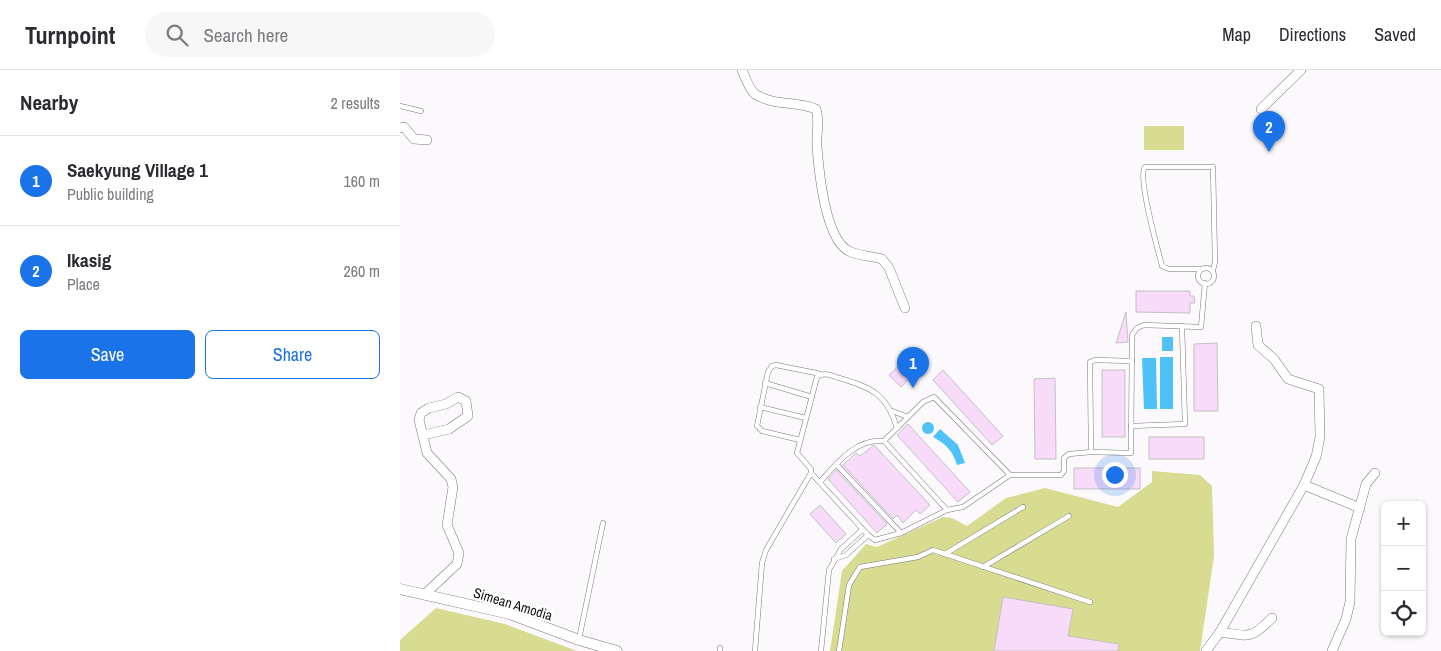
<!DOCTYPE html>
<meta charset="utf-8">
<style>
:root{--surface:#fff;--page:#f7f7f7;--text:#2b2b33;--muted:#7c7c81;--line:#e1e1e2;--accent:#1a73e8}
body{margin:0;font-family:"Archivo Narrow",sans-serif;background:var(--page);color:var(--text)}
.controls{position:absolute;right:15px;bottom:15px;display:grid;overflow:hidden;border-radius:8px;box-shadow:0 1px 4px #0004}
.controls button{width:45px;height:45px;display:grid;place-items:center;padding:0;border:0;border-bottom:1px solid var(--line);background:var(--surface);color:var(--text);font:25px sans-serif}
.you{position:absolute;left:714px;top:404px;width:18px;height:18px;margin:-12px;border:4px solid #fff;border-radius:50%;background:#1a73e8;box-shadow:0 0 0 8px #1a73e833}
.badge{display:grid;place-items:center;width:32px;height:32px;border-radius:50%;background:var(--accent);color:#fff;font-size:16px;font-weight:700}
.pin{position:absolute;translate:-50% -41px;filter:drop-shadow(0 1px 2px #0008)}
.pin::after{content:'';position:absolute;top:26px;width:18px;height:15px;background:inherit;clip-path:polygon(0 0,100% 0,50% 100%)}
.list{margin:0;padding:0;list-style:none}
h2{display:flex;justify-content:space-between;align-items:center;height:65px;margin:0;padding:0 20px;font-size:21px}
h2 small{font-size:16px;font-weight:400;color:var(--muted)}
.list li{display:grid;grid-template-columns:32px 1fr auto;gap:15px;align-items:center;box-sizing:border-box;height:90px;padding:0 20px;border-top:1px solid var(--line)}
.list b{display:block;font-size:19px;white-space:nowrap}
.list p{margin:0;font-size:16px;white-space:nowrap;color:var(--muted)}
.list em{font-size:16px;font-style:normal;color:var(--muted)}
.actions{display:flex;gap:10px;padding:15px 20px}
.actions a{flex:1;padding:11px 0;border:1px solid var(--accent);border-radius:8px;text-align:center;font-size:18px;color:var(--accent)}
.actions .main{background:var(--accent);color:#fff}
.icon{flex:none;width:28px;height:28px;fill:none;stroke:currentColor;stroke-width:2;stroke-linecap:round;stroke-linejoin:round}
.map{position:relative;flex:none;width:1041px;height:581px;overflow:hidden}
header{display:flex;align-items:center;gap:30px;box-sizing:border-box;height:70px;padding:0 25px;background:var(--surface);border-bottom:1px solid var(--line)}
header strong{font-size:24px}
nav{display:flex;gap:28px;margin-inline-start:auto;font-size:18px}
.search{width:350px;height:45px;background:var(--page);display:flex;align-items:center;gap:12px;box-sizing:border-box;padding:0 18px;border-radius:28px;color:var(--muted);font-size:19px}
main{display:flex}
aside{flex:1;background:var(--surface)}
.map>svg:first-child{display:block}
</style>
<header>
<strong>Turnpoint</strong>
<div class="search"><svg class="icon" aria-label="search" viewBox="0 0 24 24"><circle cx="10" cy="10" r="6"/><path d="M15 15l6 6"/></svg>Search here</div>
<nav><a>Map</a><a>Directions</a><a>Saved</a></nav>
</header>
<main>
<aside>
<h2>Nearby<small>2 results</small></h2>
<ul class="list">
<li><span class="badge">1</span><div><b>Saekyung Village 1</b><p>Public building</p></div><em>160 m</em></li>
<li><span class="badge">2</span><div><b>Ikasig</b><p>Place</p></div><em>260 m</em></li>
</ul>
<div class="actions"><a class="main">Save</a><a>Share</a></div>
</aside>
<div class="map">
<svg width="1041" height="581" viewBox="0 0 1041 581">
<rect width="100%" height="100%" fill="#fbf9fb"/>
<!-- green -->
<g fill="#d8dc90">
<rect x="744" y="56" width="40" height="24"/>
<polygon points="752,401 800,405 812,416 814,486 800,581 430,581 442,501 466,474 477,477 543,447 552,448 567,456 606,428 645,418 718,437 752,412"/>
<polygon points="36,538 105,554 177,581 0,581 0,570"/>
</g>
<!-- water -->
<g fill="#4ec2f7">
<rect x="762" y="267" width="11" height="14"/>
<rect x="760" y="287" width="13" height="52"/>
<polygon points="742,288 756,288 757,339 744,339"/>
<circle cx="528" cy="358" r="6"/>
<path d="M540,359L558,375L565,393L557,395C553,381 546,374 533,367Z"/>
</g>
<!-- building -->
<g fill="#f7dbf9" stroke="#c3c1c3">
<polygon points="736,221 790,221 790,226 794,226 795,233 790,233 790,243 736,242"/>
<polygon points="726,242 728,272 716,273"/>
<polygon points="817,273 818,341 794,341 794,274"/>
<polygon points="513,282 525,294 501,317 489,305"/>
<polygon points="543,300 603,366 592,375 533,310"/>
<rect x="702" y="300" width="23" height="67"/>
<polygon points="655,308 656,389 635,389 634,309"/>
<polygon points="508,354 570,422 558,432 497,365"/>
<rect x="749" y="367" width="55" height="22"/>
<polygon points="474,375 530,435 520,444 516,440 503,453 497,445 493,449 443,395 456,383 460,386"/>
<rect x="674" y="398" width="66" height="21"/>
<polygon points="436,400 487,454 477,463 428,409"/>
<polygon points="420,435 446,464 436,473 410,444"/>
<polygon points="603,527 673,539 668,566 719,574 718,581 594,581"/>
</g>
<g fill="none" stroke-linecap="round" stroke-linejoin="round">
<!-- service casing -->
<g stroke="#7b797b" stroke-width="5.5">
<g id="service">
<polyline points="0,36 21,41"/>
<circle cx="806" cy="206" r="8"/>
<path d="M802,199H769L762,196C758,180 737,106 745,97H813L815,192L813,200"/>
<polyline points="365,313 412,327"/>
<polyline points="360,337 406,348"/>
<polyline points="492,341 508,347"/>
<polyline points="731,356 785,354 782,256"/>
<polyline points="400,370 362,361 357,356 368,302 372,296 376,295 421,304"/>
<polyline points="484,371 523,332 534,327 610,405"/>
<polyline points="691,382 731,383 732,265 737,258 744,255 801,257 805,213"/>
<polyline points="436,394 501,463"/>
<polyline points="411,403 468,465 475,470 501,463 547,440 563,437 610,405 661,405 664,401 664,388 669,384 691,382 690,292 695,290 732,291"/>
<path d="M420,412C436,394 456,368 484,371L547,440"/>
<polyline points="545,484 623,437"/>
<polyline points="434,489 446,485 468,465"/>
<polyline points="583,497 669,446"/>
<polyline points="179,569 203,453"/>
<polyline points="320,581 320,578"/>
<path d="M355,581L362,493L366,480L411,403V399L397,383L417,307C425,302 431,305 439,308C471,317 487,324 497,358"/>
<polyline points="421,581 429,500 441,479 462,460"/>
<polyline points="439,581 449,515 460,497 518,487 533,480 690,532"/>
</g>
</g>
<!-- minor casing -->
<g stroke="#7b797b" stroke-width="10">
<g id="minor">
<path d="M342,0C345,7 349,19 355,24C373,36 398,31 416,39C420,52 416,64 417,77C419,102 425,169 449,181C458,186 472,186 482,189L489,198L505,238"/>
<polyline points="861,39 901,0"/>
<polyline points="0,58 4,57 14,69 27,70"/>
<polyline points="24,365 49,359 68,346 66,331 58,327 46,334 29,338 21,343 19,350 27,383 51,409 53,417 47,455 59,483 57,494 25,524"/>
<polyline points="904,415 960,438"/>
<path d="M820,562C850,566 850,570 872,548"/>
<polyline points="806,581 820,562 904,415 916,387 920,367 919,319 888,309 874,289 858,275 856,256"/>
<polyline points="932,581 946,549 950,532 951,469 966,414 975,403"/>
</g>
</g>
<!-- tertiary casing -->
<g stroke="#7b797b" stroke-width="11">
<polyline id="tertiary" points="0,519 110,544 179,570 217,581"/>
</g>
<!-- service -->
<use href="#service" stroke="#fff" stroke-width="4.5"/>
<!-- minor -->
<use href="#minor" stroke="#fff" stroke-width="9"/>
<!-- tertiary -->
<use href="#tertiary" stroke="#fff" stroke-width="10"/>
</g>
<g text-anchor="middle" stroke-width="4.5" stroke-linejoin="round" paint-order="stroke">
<!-- street labels -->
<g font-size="14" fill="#151515" stroke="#fff">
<text transform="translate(113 534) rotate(17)" y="5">Simean Amodia</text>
</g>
</g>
</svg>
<div class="controls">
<button>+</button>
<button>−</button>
<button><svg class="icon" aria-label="locate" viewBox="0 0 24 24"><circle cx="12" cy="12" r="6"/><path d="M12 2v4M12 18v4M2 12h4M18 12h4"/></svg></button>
</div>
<div class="you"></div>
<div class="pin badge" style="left:513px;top:318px">1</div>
<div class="pin badge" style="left:869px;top:82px">2</div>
</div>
</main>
